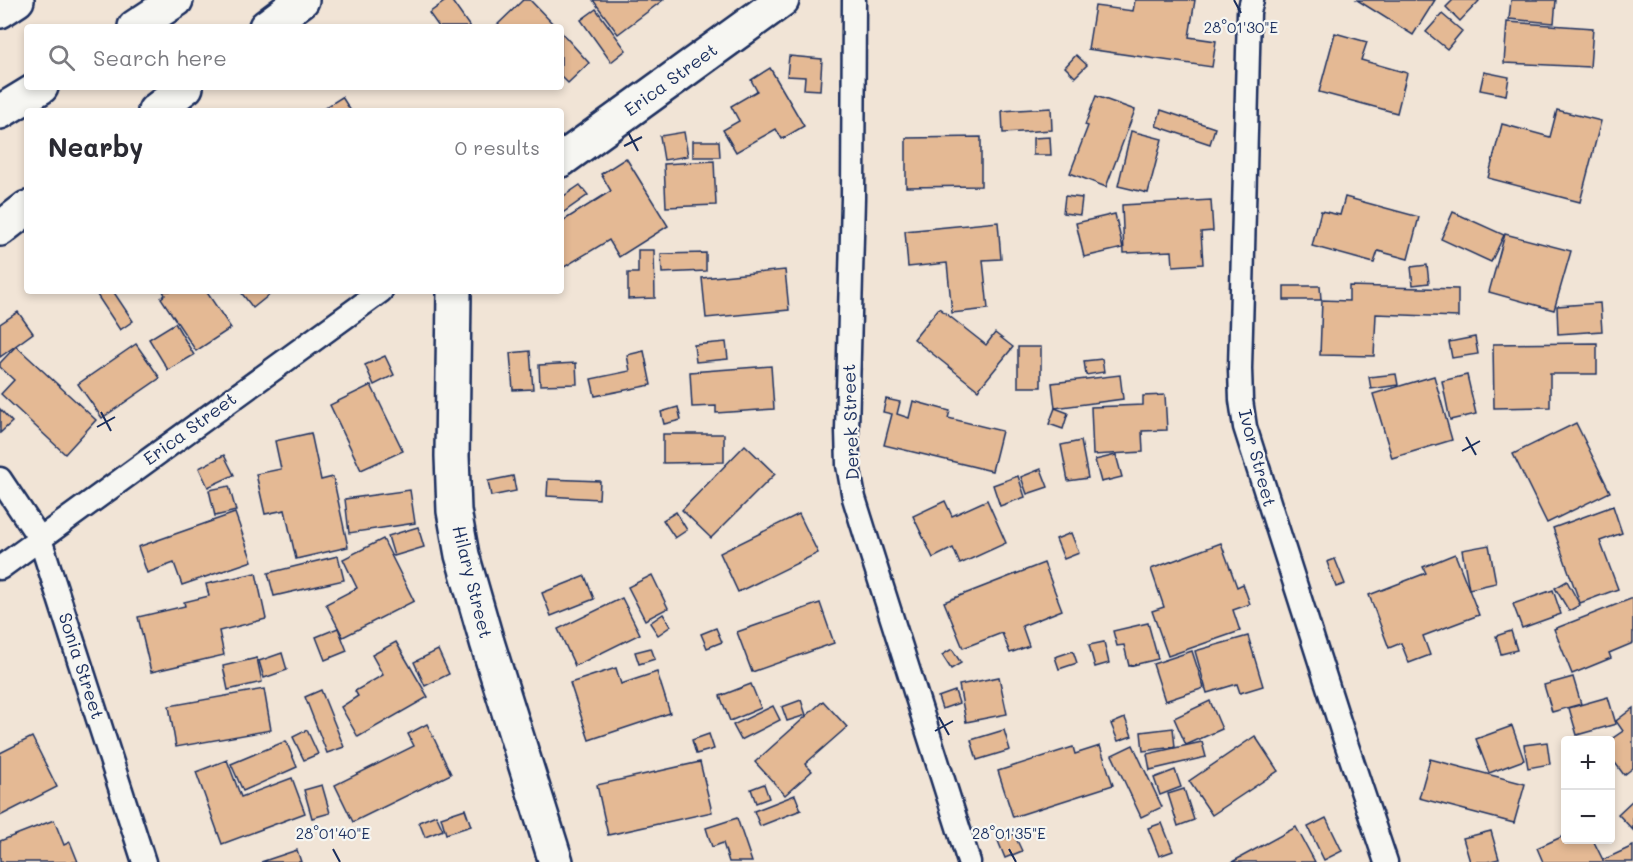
<!DOCTYPE html>
<meta charset="utf-8">
<style>
:root{--surface:#fff;--page:#f7f7f7;--text:#2b2b33;--muted:#7c7c81;--line:#e1e1e2}
body{margin:0;font-family:Mali,sans-serif;background:var(--page);color:var(--text)}
.controls{position:absolute;right:18px;bottom:18px;display:grid;overflow:hidden;border-radius:6px;box-shadow:0 3px 9px #0003}
.controls button{width:54px;height:54px;display:grid;place-items:center;padding:0;border:0;border-bottom:2px solid var(--line);background:var(--surface);color:var(--text);font:30px sans-serif}
.list{margin:0;padding:0;list-style:none}
h2{display:flex;justify-content:space-between;align-items:center;height:78px;margin:0;padding:0 24px;font-size:26px}
h2 small{font-size:20px;font-weight:400;color:var(--muted)}
.icon{flex:none;width:33px;height:33px;fill:none;stroke:currentColor;stroke-width:2;stroke-linecap:round;stroke-linejoin:round}
.map{position:relative;flex:none;width:1633px;height:862px;overflow:hidden}
.search{position:absolute;background:var(--surface);box-shadow:0 3px 9px #0003;left:24px;top:24px;width:540px;height:66px;display:flex;align-items:center;gap:15px;box-sizing:border-box;padding:0 21px;border-radius:6px;color:var(--muted);font-size:22px}
.panel{position:absolute;background:var(--surface);box-shadow:0 3px 9px #0003;left:24px;top:108px;width:540px;height:186px;border-radius:6px}
.map>svg:first-child{display:block}
</style>
<div class="map">
<svg width="1633" height="862" viewBox="0 0 1633 862">
<rect width="100%" height="100%" fill="#f1e4d6"/>
<filter id="ink" filterUnits="userSpaceOnUse"><feTurbulence type="fractalNoise" baseFrequency=".0167" numOctaves="2"/><feDisplacementMap in="SourceGraphic" scale="12" xChannelSelector="R" yChannelSelector="G"/><feConvolveMatrix kernelMatrix="1 2 1 2 8 2 1 2 1" color-interpolation-filters="sRGB"/></filter>
<g filter="url(#ink)">
<!-- building -->
<g fill="#e4b994" stroke="#1b2f5e" stroke-width="1.5">
<polygon points="447,0 451,0 470,27 439,27 429,13"/>
<polygon points="523,0 530,0 556,27 495,27"/>
<polygon points="593,0 663,0 618,34"/>
<polygon points="1135,0 1195,0 1189,37 1216,41 1212,67 1088,49 1095,6 1133,11"/>
<polygon points="1357,0 1435,0 1413,35"/>
<polygon points="1453,0 1478,0 1479,1 1460,21 1446,7"/>
<polygon points="1511,0 1556,0 1554,23 1509,19"/>
<polygon points="596,9 626,50 611,62 581,20"/>
<polygon points="1442,14 1462,31 1447,49 1426,32"/>
<polygon points="1507,22 1593,28 1590,67 1504,63"/>
<polygon points="561,32 589,63 568,83 561,76"/>
<polygon points="1335,33 1367,42 1361,60 1407,73 1397,113 1319,92"/>
<polygon points="1076,55 1087,65 1075,77 1065,67"/>
<polygon points="789,56 822,59 820,90 804,89 805,77 787,76"/>
<polygon points="770,68 804,126 782,139 776,129 736,152 723,130 739,121 731,106 757,91 751,80"/>
<polygon points="1484,72 1509,77 1506,95 1480,90"/>
<polygon points="1096,96 1135,110 1106,187 1070,173 1088,126 1085,125"/>
<polygon points="342,97 351,111 320,111"/>
<polygon points="1051,108 1052,130 1003,133 1002,111"/>
<polygon points="1161,110 1215,128 1210,144 1156,126"/>
<polygon points="1557,110 1601,121 1580,202 1488,178 1502,124 1550,137"/>
<polygon points="1131,131 1162,139 1148,193 1118,186"/>
<polygon points="684,132 688,156 664,160 660,136"/>
<polygon points="981,137 981,186 906,187 906,138"/>
<polygon points="1050,137 1051,155 1033,155 1033,138"/>
<polygon points="693,141 719,141 720,157 693,157"/>
<polygon points="626,158 668,226 619,257 609,240 561,269 561,222 611,191 601,174"/>
<polygon points="714,161 716,205 666,207 664,164"/>
<polygon points="580,185 588,195 561,214 561,198"/>
<polygon points="1065,196 1082,198 1080,215 1063,213"/>
<polygon points="1345,197 1419,217 1408,259 1378,251 1374,263 1312,246 1321,211 1340,215"/>
<polygon points="1211,200 1213,231 1201,232 1203,264 1173,266 1172,251 1124,253 1122,205"/>
<polygon points="1453,212 1504,235 1491,262 1441,239"/>
<polygon points="1115,214 1123,248 1084,257 1076,223"/>
<polygon points="998,222 1001,259 983,260 988,309 952,313 947,263 908,267 905,231"/>
<polygon points="1505,234 1571,251 1554,310 1489,292"/>
<polygon points="638,250 654,250 655,298 628,299 628,273 638,273"/>
<polygon points="706,253 706,271 662,273 661,254"/>
<polygon points="1427,265 1429,283 1413,285 1411,267"/>
<polygon points="785,270 789,310 706,318 702,278"/>
<polygon points="1284,286 1320,286 1321,300 1284,300"/>
<polygon points="1349,286 1458,289 1458,317 1376,314 1374,356 1320,355 1322,300 1349,301"/>
<polygon points="103,291 113,291 133,321 120,330 97,295"/>
<polygon points="163,291 206,291 231,328 196,351 161,298 165,295"/>
<polygon points="240,291 274,291 253,308"/>
<polygon points="1600,303 1602,331 1558,334 1557,306"/>
<polygon points="939,308 986,345 995,333 1013,347 978,390 914,339"/>
<polygon points="18,312 33,333 0,357 0,324"/>
<polygon points="175,323 194,355 168,370 149,339"/>
<polygon points="1475,337 1478,354 1452,358 1449,342"/>
<polygon points="726,342 728,359 696,362 694,345"/>
<polygon points="1597,343 1597,374 1550,374 1550,407 1494,408 1493,344"/>
<polygon points="136,344 160,378 102,418 78,384"/>
<polygon points="16,346 96,420 65,454 1,394 14,380 0,367 0,363"/>
<rect x="1018" y="347" width="23" height="40"/>
<polygon points="530,351 533,389 513,390 510,353"/>
<polygon points="644,351 651,385 595,396 591,379 630,371 627,355"/>
<polygon points="385,356 394,375 374,385 365,365"/>
<polygon points="1102,359 1104,372 1086,375 1084,361"/>
<polygon points="576,363 577,384 540,385 539,365"/>
<polygon points="771,366 774,409 716,413 716,406 692,407 690,372"/>
<polygon points="1396,374 1398,385 1371,389 1369,377"/>
<polygon points="1120,375 1123,399 1055,408 1052,383"/>
<polygon points="1467,375 1476,414 1450,420 1442,381"/>
<polygon points="1434,376 1452,440 1392,458 1373,394"/>
<polygon points="371,385 403,451 361,470 330,405"/>
<polygon points="1165,395 1167,430 1142,431 1143,452 1093,455 1091,407 1143,405 1143,396"/>
<polygon points="886,399 900,402 897,414 909,418 913,401 950,411 948,418 1002,431 992,471 884,445 892,414 883,412"/>
<polygon points="678,407 681,420 664,424 661,412"/>
<polygon points="1055,408 1068,413 1063,429 1049,424"/>
<polygon points="0,409 12,422 0,433"/>
<polygon points="1576,423 1610,492 1547,523 1513,454"/>
<polygon points="311,433 321,480 333,477 348,547 296,559 285,510 265,514 256,474 281,469 275,441"/>
<polygon points="663,434 724,434 724,462 663,463"/>
<polygon points="1081,441 1088,478 1068,481 1061,445"/>
<polygon points="745,445 775,474 711,538 682,510"/>
<polygon points="224,455 234,475 208,487 199,468"/>
<polygon points="1116,455 1122,477 1101,482 1095,460"/>
<polygon points="1041,469 1048,487 1027,494 1021,477"/>
<polygon points="513,476 516,491 491,496 488,481"/>
<polygon points="1018,476 1025,497 1000,506 993,485"/>
<polygon points="548,479 600,481 599,499 547,496"/>
<polygon points="229,486 236,511 215,516 209,490"/>
<polygon points="410,490 415,523 349,533 345,499"/>
<polygon points="987,500 1006,543 960,564 953,548 933,558 913,516 945,501 952,516"/>
<polygon points="1613,506 1622,533 1600,541 1618,589 1580,603 1553,528"/>
<polygon points="676,512 687,530 675,538 663,520"/>
<polygon points="235,513 252,561 182,585 174,563 147,573 138,547"/>
<polygon points="799,514 818,553 738,592 720,553"/>
<polygon points="418,527 424,547 394,556 388,536"/>
<polygon points="1071,533 1079,553 1064,559 1056,539"/>
<polygon points="383,539 414,601 343,637 326,604 357,588 343,559"/>
<polygon points="1221,543 1237,587 1243,584 1250,604 1233,610 1240,631 1168,656 1152,611 1164,607 1151,569"/>
<polygon points="1489,545 1496,583 1469,589 1462,550"/>
<polygon points="1455,554 1479,615 1423,636 1430,655 1409,663 1401,643 1389,648 1369,595 1426,573 1423,567"/>
<polygon points="338,556 344,580 274,596 268,573"/>
<polygon points="1335,559 1345,584 1336,587 1327,562"/>
<polygon points="1044,563 1062,610 1022,626 1029,646 1010,653 1002,633 963,648 944,602"/>
<polygon points="256,573 266,619 219,631 224,655 151,672 138,617 185,606 184,602 209,596 206,584"/>
<polygon points="652,575 668,608 645,620 628,587"/>
<polygon points="585,576 594,599 551,616 542,593"/>
<polygon points="1567,581 1580,605 1569,611 1555,588"/>
<polygon points="1553,590 1561,614 1522,628 1513,604"/>
<polygon points="622,598 640,634 575,666 558,629"/>
<polygon points="1633,598 1633,643 1609,653 1611,658 1572,674 1554,629"/>
<polygon points="820,603 834,643 752,672 737,632"/>
<polygon points="663,614 671,626 658,635 650,623"/>
<polygon points="1148,623 1158,659 1129,666 1124,645 1117,646 1113,631"/>
<polygon points="338,628 347,651 325,660 316,637"/>
<polygon points="716,628 722,642 707,648 701,634"/>
<polygon points="1511,631 1517,650 1501,654 1496,636"/>
<polygon points="1248,636 1263,686 1240,693 1237,684 1207,693 1195,651"/>
<polygon points="396,642 428,697 358,737 341,707 358,696 355,691 383,675 372,655"/>
<polygon points="1104,642 1109,663 1095,667 1089,645"/>
<polygon points="651,648 655,659 639,664 635,652"/>
<polygon points="952,649 961,663 951,669 942,655"/>
<polygon points="438,650 449,674 425,686 414,662"/>
<polygon points="1073,651 1077,663 1059,669 1055,657"/>
<polygon points="1192,651 1204,688 1165,701 1153,664"/>
<polygon points="282,653 287,670 264,678 259,661"/>
<polygon points="257,658 262,682 228,690 223,666"/>
<polygon points="616,668 621,684 657,672 670,713 589,740 570,683"/>
<polygon points="999,677 1007,714 966,722 959,685"/>
<polygon points="1573,677 1581,704 1552,712 1544,685"/>
<polygon points="751,684 761,708 730,721 720,696"/>
<polygon points="264,689 271,730 176,747 169,706"/>
<polygon points="321,690 344,747 327,753 305,697"/>
<polygon points="955,691 959,703 942,709 938,697"/>
<polygon points="1608,697 1616,724 1577,735 1569,708"/>
<polygon points="801,700 806,715 787,721 782,707"/>
<polygon points="823,701 847,727 805,764 812,771 785,795 755,762"/>
<polygon points="1210,701 1222,729 1186,745 1174,718"/>
<polygon points="773,706 780,720 741,740 733,725"/>
<polygon points="1633,708 1633,768 1624,775 1610,756 1610,740 1623,731 1616,721"/>
<polygon points="1125,718 1132,736 1118,741 1111,724"/>
<polygon points="427,724 451,774 353,822 335,785 414,746 408,734"/>
<polygon points="1512,726 1524,760 1489,773 1476,739"/>
<polygon points="1173,728 1175,747 1143,751 1141,732"/>
<polygon points="307,730 318,754 304,760 293,737"/>
<polygon points="1004,730 1010,750 977,760 971,740"/>
<polygon points="709,734 714,749 696,754 692,740"/>
<polygon points="1255,736 1278,771 1212,815 1189,781"/>
<polygon points="32,737 57,787 0,816 0,753"/>
<polygon points="286,741 297,767 243,791 231,764"/>
<polygon points="1202,742 1206,757 1150,770 1147,754"/>
<polygon points="1547,742 1550,764 1528,768 1524,745"/>
<polygon points="1133,745 1162,807 1141,817 1112,755"/>
<polygon points="1100,746 1113,785 1013,817 998,771 1073,747 1075,754"/>
<polygon points="1430,759 1525,784 1514,823 1419,798"/>
<polygon points="227,760 241,797 292,778 305,813 222,844 196,772"/>
<polygon points="700,762 712,812 608,835 597,785"/>
<polygon points="1175,770 1181,787 1160,795 1154,778"/>
<polygon points="764,784 769,798 756,803 751,789"/>
<polygon points="322,785 330,813 312,818 304,790"/>
<polygon points="1184,789 1194,820 1178,826 1168,794"/>
<polygon points="795,795 801,810 760,826 754,811"/>
<polygon points="1633,800 1633,830 1618,814"/>
<polygon points="465,809 471,826 446,834 441,817"/>
<polygon points="436,815 443,830 425,837 419,822"/>
<polygon points="737,818 752,862 729,862 723,843 712,847 706,828"/>
<polygon points="1326,818 1342,851 1324,860 1308,827"/>
<polygon points="54,820 64,845 70,842 78,862 0,862 0,841"/>
<polygon points="1162,823 1173,851 1159,856 1148,828"/>
<polygon points="1296,827 1315,862 1232,862"/>
<polygon points="1491,831 1499,859 1487,862 1470,862 1463,838"/>
<polygon points="1014,834 1022,851 1005,858 998,841"/>
<polygon points="1566,835 1566,840 1593,840 1603,860 1633,846 1633,862 1543,862 1537,848"/>
<polygon points="297,850 301,862 261,862"/>
</g>
<g fill="none" stroke-linecap="round" stroke-linejoin="round">
<!-- street casing -->
<g stroke="#1b2f5e" stroke-width="27">
<g id="street">
<polyline points="854,0 853,198 847,430 848,465 854,498 869,546 969,862"/>
<polyline points="1252,0 1249,12 1240,369 1241,400 1245,427 1346,743 1386,862"/>
<polyline points="0,479 40,539 144,862"/>
<polyline points="0,568 381,291"/>
</g>
</g>
<!-- secondary casing -->
<g stroke="#1b2f5e" stroke-width="38">
<g id="secondary">
<polyline points="561,160 782,0"/>
<polyline points="454,291 452,456 454,511 462,555 487,642 556,862"/>
</g>
</g>
<!-- highway casing -->
<g stroke="#1b2f5e" stroke-width="38">
<g id="highway">
<polyline points="0,11 17,0"/>
<polyline points="135,27 176,0"/>
<polyline points="266,27 302,0"/>
<polyline points="155,111 186,87"/>
<polyline points="0,112 41,87"/>
<polyline points="0,229 27,208"/>
</g>
</g>
<!-- street -->
<use href="#street" stroke="#f6f6f2" stroke-width="22"/>
<!-- secondary -->
<use href="#secondary" stroke="#f6f6f2" stroke-width="33"/>
<!-- highway -->
<use href="#highway" stroke="#f6f6f2" stroke-width="33"/>
</g>
</g>
<!-- ticks -->
<path fill="none" stroke="#1b2f5e" stroke-width="2" d="M1234,0L1241,13M628,132L638,151M624,146L642,137M101,412L111,431M97,427L115,417M1466,437L1476,455M1462,451L1480,441M939,717L949,735M935,731L953,721M333,849L340,862M1009,849L1016,862"/>
<g text-anchor="middle" stroke-width="4.5" stroke-linejoin="round" paint-order="stroke">
<!-- street labels -->
<g font-size="18" fill="#1b2f5e" stroke="#f6f6f2">
<text transform="translate(671 80) rotate(-36)" y="6">Erica Street</text>
<text transform="translate(851 422) rotate(-92)" y="6">Derek Street</text>
<text transform="translate(190 429) rotate(-36)" y="6">Erica Street</text>
<text transform="translate(1257 458) rotate(75)" y="6">Ivor Street</text>
<text transform="translate(472 582) rotate(76)" y="6">Hilary Street</text>
<text transform="translate(81 666) rotate(72)" y="6">Sonia Street</text>
</g>
</g>
<g font-size="15" text-anchor="middle" fill="#1b2f5e" stroke="#f6f6f2" stroke-width="4.5" stroke-linejoin="round" paint-order="stroke">
<text x="1241" y="33">28°01'30"E</text>
<text x="333" y="839">28°01'40"E</text>
<text x="1009" y="839">28°01'35"E</text>
</g>
</svg>
<div class="controls">
<button>+</button>
<button>−</button>
</div>
<div class="search"><svg class="icon" aria-label="search" viewBox="0 0 24 24"><circle cx="10" cy="10" r="6"/><path d="M15 15l6 6"/></svg>Search here</div>
<section class="panel">
<h2>Nearby<small>0 results</small></h2>
<ul class="list">
</ul>
</section>
</div>
